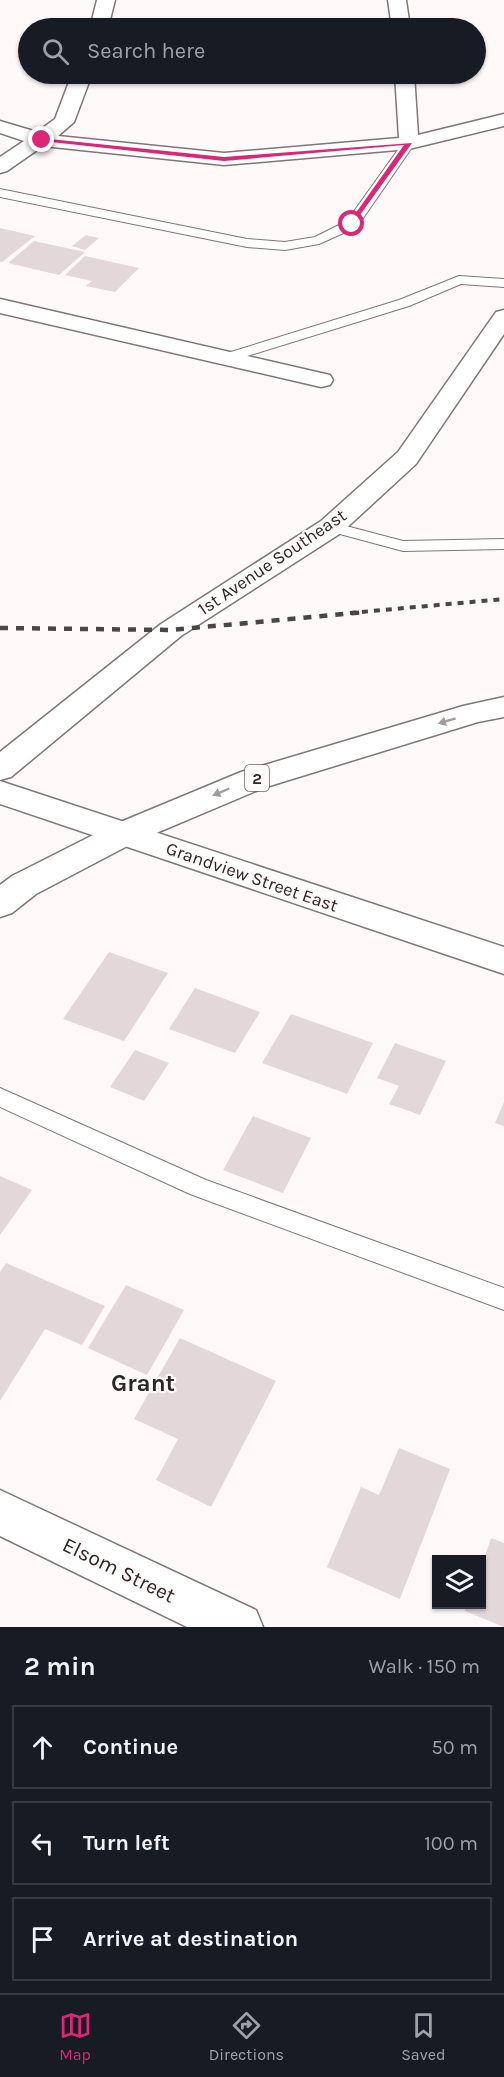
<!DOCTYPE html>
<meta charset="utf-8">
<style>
:root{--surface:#171b24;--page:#242831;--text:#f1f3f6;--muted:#9ea1a6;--line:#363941;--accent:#db2777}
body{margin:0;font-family:Karla,sans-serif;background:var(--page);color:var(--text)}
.controls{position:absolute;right:18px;bottom:18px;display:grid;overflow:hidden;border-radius:0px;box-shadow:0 2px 4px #0004}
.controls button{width:54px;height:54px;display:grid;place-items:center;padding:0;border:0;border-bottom:2px solid var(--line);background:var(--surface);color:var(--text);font:30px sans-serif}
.stop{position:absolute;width:18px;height:18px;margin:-14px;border:4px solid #db2777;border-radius:50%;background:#fff}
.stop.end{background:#db2777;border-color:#fff;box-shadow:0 2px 6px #0008}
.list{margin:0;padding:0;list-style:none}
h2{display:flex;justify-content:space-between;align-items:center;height:78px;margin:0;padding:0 24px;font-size:26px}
h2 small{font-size:20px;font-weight:400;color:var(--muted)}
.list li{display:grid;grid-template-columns:39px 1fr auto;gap:18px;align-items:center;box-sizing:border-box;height:84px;margin:0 12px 12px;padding:0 12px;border:2px solid var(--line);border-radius:0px}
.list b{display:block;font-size:22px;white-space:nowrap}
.list em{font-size:20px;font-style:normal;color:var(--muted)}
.icon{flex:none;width:33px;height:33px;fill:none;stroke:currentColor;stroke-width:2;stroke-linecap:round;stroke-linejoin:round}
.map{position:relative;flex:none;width:504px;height:1627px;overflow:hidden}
.search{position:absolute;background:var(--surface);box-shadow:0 2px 4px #0004;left:18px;right:18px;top:18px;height:66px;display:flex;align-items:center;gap:15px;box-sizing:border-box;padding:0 21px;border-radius:33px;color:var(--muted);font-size:22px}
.sheet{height:366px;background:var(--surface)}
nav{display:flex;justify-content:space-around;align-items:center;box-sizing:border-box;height:84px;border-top:2px solid var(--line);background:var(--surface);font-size:16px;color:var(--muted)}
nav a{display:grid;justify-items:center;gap:3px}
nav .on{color:var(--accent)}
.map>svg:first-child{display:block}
</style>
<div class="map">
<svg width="504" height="1627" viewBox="0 0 504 1627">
<rect width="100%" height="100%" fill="#fff9fa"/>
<!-- building -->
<g fill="#e4d7d9">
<polygon points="0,228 35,236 2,262 0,262"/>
<polygon points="86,235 99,238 85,250 72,246"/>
<polygon points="34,241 85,252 59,275 8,263"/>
<polygon points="85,256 139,268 115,292 86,286 92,281 65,275"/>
<polygon points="109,952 168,973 124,1041 63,1019"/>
<polygon points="195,988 260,1012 235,1053 169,1029"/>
<polygon points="291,1014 373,1043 347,1094 262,1063"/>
<polygon points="395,1043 446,1061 420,1115 389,1104 399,1086 377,1078"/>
<polygon points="135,1050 169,1063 144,1101 110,1087"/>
<polygon points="504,1102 504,1126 495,1123"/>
<polygon points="253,1116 311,1138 283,1193 223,1170"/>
<polygon points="0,1176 32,1190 0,1235"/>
<polygon points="6,1263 105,1306 82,1345 45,1329 0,1401 0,1272"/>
<polygon points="126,1285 184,1310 147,1375 88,1348"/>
<polygon points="180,1338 276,1381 211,1507 156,1480 178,1439 134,1419"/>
<polygon points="399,1448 450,1469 400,1599 327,1567 361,1487 379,1495"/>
<polygon points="491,1538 504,1543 504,1627 465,1611 467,1604 482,1604 482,1565"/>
</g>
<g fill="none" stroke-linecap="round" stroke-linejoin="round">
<!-- service casing -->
<g stroke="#817577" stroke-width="2">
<g id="service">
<polygon points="409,139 415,143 357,227 319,244 285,250 247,247 0,197 0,189 247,239 285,242 315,237 347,221 405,140"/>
<polygon points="459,276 504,279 504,287 461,284 409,306 231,361 226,362 219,358 221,355 399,300"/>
<polygon points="331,522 403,541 504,539 504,549 403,551 325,530 323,527 325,524"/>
<polygon points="0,1088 206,1180 504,1288 504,1310 190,1194 0,1107"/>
</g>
</g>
<!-- minor casing -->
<g stroke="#817577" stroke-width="3">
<g id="minor">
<polygon points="97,0 115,0 108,28 90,28"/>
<polygon points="388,0 406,0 410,28 392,28"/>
<polygon points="72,74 92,74 74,122 58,136 224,153 399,138 395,74 414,74 418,135 504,114 504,126 409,149 224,165 43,146 7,171 0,173 0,157 24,141 0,133 0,121 37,132 55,119"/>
<polygon points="0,299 321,373 330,375 333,380 330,385 321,387 0,313"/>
<polygon points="504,310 504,334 416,464 341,533 181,636 11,777 0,780 0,752 161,624 321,521 398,452 496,312"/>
<polygon points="0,781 504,947 504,974 0,804"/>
<polygon points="0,1490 256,1610 263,1627 187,1627 0,1536"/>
</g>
</g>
<!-- primary casing -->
<g stroke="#817577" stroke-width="3">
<polygon id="primary" points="504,697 504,717 478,722 263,788 135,842 36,894 12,913 0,917 0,885 12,876 111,826 241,772 463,706"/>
</g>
<!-- service -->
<use href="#service" fill="#fff" fill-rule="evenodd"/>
<!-- minor -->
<use href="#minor" fill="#fff" fill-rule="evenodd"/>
<!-- primary -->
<use href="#primary" fill="#fff" fill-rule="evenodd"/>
<!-- rail-far1 -->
<polyline stroke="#4a4546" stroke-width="4" stroke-dasharray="6 6" stroke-linecap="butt" points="350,613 504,599"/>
<!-- rail -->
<polyline stroke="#4a4546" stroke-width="4.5" stroke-dasharray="8 8" stroke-linecap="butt" points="0,628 171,630 366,612"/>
</g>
<!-- one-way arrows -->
<defs><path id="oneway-solid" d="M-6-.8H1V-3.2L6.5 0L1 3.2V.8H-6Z" transform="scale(1.5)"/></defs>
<g fill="#a09d9e">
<use href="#oneway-solid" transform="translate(447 721) rotate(163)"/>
<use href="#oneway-solid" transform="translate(221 792) rotate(157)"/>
</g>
<!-- route -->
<polygon fill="#db2777" points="40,138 224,157 412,143 352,226 348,224 404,145 224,161 42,141"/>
<g text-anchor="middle" stroke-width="4.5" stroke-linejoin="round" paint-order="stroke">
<!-- shield labels -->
<rect fill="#fff9fa" stroke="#6b6566" stroke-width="1.5" x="245" y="765" width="24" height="26" rx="4.5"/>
<g font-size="16" font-weight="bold" fill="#2b2627">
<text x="257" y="784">2</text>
</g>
<!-- street labels -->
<g font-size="18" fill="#2b2627" stroke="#fff9fa">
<text transform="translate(272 562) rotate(-34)" y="6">1st Avenue Southeast</text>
<text transform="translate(252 877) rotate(19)" y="6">Grandview Street East</text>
</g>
<!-- near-street labels -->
<g font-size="21" fill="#2b2627" stroke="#fff9fa">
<text transform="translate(119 1570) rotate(26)" y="7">Elsom Street</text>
</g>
<!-- near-neighbourhood labels -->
<g font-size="24" font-weight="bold" fill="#2b2627" stroke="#fff9fa">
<text x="143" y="1391">Grant</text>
</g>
</g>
</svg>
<div class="controls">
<button><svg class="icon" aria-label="layers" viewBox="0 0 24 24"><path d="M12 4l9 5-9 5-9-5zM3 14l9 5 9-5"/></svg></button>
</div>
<div class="stop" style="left:352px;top:224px"></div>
<div class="stop end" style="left:42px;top:140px"></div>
<div class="search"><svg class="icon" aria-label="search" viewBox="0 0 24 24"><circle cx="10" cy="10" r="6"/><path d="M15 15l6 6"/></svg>Search here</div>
</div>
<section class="sheet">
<h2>2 min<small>Walk · 150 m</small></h2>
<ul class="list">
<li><svg class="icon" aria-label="ahead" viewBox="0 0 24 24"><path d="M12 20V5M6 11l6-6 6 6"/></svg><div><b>Continue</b></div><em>50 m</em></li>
<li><svg class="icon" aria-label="left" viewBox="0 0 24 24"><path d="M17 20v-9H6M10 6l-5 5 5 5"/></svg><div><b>Turn left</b></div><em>100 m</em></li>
<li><svg class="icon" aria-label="arrive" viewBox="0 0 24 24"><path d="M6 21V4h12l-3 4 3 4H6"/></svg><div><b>Arrive at destination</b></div></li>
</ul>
</section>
<nav>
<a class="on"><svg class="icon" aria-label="map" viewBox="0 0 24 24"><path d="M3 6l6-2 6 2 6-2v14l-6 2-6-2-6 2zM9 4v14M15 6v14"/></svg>Map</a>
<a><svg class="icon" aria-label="directions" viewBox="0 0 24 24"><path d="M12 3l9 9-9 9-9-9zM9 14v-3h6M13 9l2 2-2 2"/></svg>Directions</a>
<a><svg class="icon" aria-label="saved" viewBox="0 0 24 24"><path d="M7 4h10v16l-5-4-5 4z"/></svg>Saved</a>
</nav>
